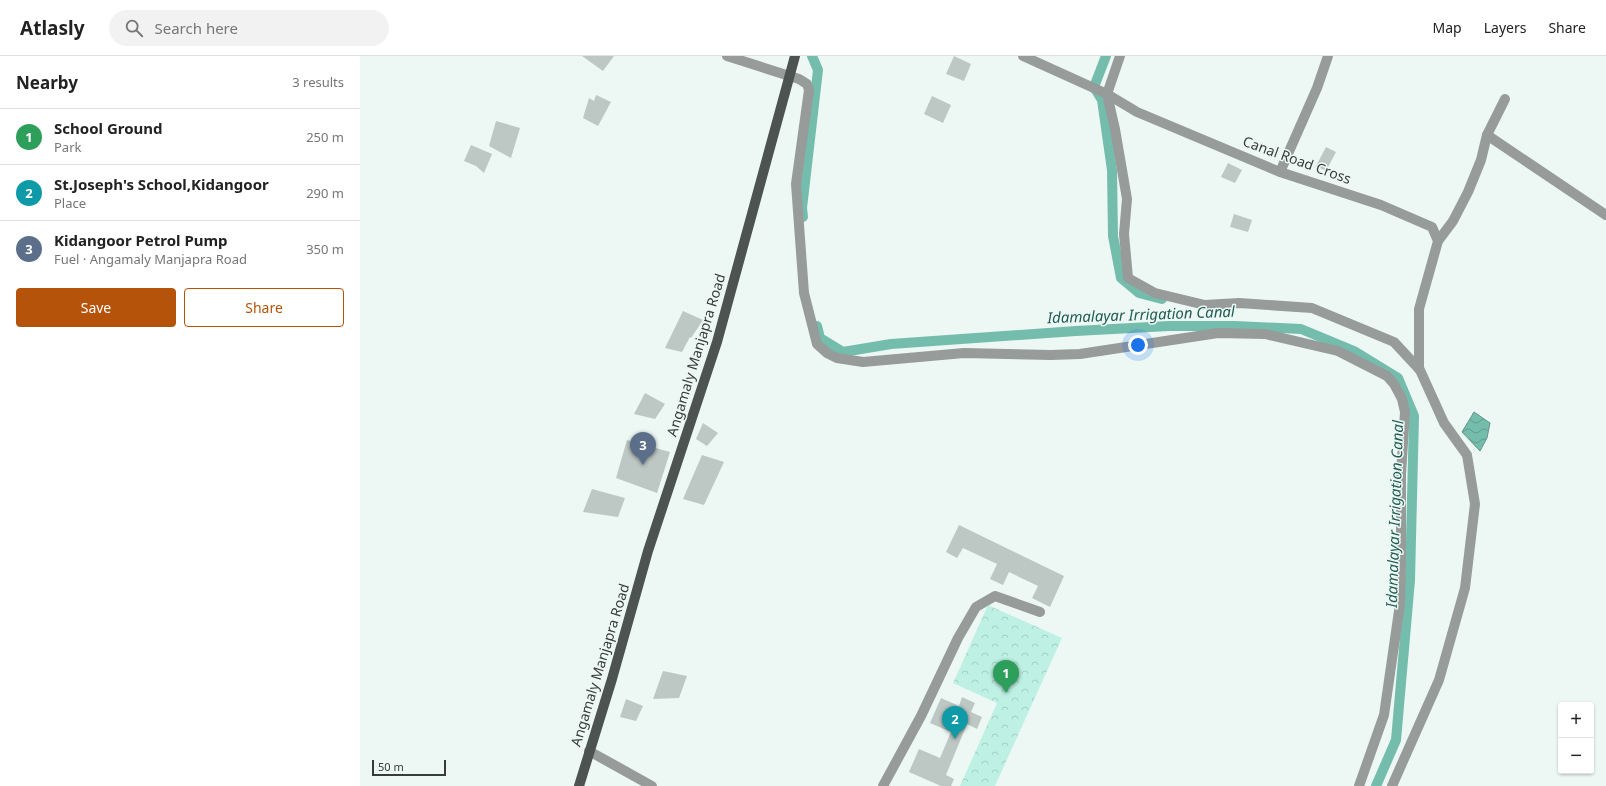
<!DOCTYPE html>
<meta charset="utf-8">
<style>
:root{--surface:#fff;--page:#f2f2f2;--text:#222;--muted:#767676;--line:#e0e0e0;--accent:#b45309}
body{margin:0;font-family:"Noto Sans",sans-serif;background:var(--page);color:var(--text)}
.controls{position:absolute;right:12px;bottom:12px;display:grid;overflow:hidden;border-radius:4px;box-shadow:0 1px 3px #0004}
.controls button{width:36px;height:36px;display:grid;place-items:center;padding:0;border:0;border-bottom:1px solid var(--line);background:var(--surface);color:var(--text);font:20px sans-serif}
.scale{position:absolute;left:12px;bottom:10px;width:74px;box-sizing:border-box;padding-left:4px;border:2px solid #373b3a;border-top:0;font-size:11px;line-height:14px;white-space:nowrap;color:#373b3a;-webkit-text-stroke:3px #edf8f5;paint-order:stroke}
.you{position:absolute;left:778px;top:289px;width:14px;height:14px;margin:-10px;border:3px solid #fff;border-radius:50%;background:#1a73e8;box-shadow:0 0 0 6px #1a73e833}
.badge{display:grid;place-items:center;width:26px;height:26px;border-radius:50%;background:var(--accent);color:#fff;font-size:13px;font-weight:700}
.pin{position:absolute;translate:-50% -33px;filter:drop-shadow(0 1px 2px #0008)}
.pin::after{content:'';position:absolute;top:21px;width:14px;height:12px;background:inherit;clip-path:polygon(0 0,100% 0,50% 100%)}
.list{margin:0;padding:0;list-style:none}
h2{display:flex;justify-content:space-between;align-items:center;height:52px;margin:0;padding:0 16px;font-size:17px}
h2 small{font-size:13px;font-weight:400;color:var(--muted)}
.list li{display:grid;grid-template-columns:26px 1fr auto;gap:12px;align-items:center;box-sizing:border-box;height:56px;padding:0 16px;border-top:1px solid var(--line)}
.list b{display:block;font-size:15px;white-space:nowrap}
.list p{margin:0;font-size:13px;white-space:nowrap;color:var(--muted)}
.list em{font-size:13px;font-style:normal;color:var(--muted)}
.actions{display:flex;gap:8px;padding:12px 16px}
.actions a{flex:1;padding:9px 0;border:1px solid var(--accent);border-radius:4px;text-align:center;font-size:14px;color:var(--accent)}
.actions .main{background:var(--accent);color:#fff}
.icon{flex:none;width:22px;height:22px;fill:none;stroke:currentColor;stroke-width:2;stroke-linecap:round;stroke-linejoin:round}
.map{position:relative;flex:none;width:1246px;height:730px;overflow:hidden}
header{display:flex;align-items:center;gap:24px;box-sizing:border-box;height:56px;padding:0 20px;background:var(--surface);border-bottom:1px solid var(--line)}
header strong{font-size:19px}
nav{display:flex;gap:22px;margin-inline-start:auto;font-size:14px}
.search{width:280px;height:36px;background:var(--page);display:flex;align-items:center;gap:10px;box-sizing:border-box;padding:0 14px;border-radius:22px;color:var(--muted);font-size:15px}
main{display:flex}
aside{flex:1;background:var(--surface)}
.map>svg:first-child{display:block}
</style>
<header>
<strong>Atlasly</strong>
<div class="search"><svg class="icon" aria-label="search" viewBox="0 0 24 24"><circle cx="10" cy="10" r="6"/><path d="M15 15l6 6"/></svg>Search here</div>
<nav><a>Map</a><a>Layers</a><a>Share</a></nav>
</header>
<main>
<aside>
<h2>Nearby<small>3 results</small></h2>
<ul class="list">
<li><span class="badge" style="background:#2e9e5b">1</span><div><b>School Ground</b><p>Park</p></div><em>250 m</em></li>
<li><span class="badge" style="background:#0f9aa8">2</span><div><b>St.Joseph's School,Kidangoor</b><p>Place</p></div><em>290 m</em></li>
<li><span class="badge" style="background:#5c6f8a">3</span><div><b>Kidangoor Petrol Pump</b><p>Fuel · Angamaly Manjapra Road</p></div><em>350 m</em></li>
</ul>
<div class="actions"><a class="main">Save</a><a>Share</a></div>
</aside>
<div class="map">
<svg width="1246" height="730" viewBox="0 0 1246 730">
<defs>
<pattern id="park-crowns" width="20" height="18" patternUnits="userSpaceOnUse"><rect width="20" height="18" fill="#bef1e4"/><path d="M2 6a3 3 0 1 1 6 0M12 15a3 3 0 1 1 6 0" fill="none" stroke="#a4d0c4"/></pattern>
<pattern id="water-waves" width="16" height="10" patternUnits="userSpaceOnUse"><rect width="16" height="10" fill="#74bdac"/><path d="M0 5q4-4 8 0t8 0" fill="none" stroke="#609b8d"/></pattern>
</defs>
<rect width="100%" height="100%" fill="#edf8f5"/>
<!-- park -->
<polygon fill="url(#park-crowns)" points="628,549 702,582 635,730 600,730 637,647 593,627"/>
<!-- water -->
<polygon fill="url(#water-waves)" stroke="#62968a" points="1114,356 1130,367 1127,382 1120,395 1102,376"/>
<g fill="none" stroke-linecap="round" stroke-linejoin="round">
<!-- canal -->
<g stroke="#74bdac" stroke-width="10">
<polyline points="746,0 734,31 742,44 752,114 753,180 761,222 779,237 802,243"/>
<polyline points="443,161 442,152 458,14 452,0"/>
<polyline points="457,270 460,282 483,296 531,288 716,275 809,270 875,270 941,273 994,295 1038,322 1054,360 1050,524 1036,684 1016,730"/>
</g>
</g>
<!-- building -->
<g fill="#bdc7c4">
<polygon points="222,0 254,0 243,15"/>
<polygon points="594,0 611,8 604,25 586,18"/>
<polygon points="236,39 251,46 238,70 223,62 229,42 234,45"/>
<polygon points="572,40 591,49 583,67 564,58"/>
<polygon points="136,65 160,72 151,102 129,90"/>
<polygon points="111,89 132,98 124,117 116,110 104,105"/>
<polygon points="966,91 976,96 966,115 956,110"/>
<polygon points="868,107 882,114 875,127 861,121"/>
<polygon points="874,158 892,164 888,176 870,171"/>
<polygon points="323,255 343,264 331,282 330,281 322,296 305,292"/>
<polygon points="285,337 305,348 295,363 274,358"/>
<polygon points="343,367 358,377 347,390 336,383"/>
<polygon points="267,384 310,396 297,437 256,422"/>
<polygon points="342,399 364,406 344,449 323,443"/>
<polygon points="232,433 265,442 258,461 223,456"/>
<polygon points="599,469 704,520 690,551 672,542 678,530 649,516 643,529 630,523 637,508 603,492 597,502 586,496"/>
<polygon points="303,615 327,620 319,642 293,643"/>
<polygon points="602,641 615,647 611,656 622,661 617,673 607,668 586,719 594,723 591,730 581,730 549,716 559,693 580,702 591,676 570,667 581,642 599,650"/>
<polygon points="266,643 283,650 276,665 260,661"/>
</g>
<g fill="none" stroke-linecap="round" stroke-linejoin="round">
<!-- minor -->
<g stroke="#979b9a" stroke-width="10">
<polyline points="367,0 439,23 447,28 449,34 436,128 444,237 457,288 467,297 477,302 503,306 604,297 691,299 720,298 858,277 905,278 978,295 1027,320 1034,328 1042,343 1045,356 1041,418 1041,507 1040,548 1024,659 999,730"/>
<polyline points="663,0 747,38 777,56 920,116 1021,149 1072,171 1078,185 1059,253 1059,313"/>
<polyline points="760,0 747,38 755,73 767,143 764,178 768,222 795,237 845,249 879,247 952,252 1034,286 1060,314 1084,367 1107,399 1115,448 1105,532 1079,624 1032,730"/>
<polyline points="1127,79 1246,159"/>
<polyline points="920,116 957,32 968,0"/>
<polyline points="1078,185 1093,165 1108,136 1121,104 1127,79 1145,43"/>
<polyline points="229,695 292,730"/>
<polyline points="523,730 561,660 598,582 616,551 635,540 680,556"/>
</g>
<!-- major -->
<polyline stroke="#4c5351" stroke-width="10" points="219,730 252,623 288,495 357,286 435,0"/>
</g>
<g text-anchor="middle" stroke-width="3" stroke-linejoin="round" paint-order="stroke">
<!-- street labels -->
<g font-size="14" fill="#373b3a" stroke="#edf8f5">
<text transform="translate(937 104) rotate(20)" y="5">Canal Road Cross</text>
<text transform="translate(336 299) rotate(-73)" y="5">Angamaly Manjapra Road</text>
<text transform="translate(240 609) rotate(-73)" y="5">Angamaly Manjapra Road</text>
</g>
<!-- water labels -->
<g font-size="15" font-style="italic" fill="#215c51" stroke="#edf8f5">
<text transform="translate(781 259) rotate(-2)" y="5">Idamalayar Irrigation Canal</text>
<text transform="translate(1035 458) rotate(-88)" y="5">Idamalayar Irrigation Canal</text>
</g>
</g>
</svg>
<div class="controls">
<button>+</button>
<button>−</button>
</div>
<div class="scale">50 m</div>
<div class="you"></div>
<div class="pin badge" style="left:646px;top:637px;background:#2e9e5b">1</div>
<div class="pin badge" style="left:595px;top:683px;background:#0f9aa8">2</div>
<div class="pin badge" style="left:283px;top:409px;background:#5c6f8a">3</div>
</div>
</main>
